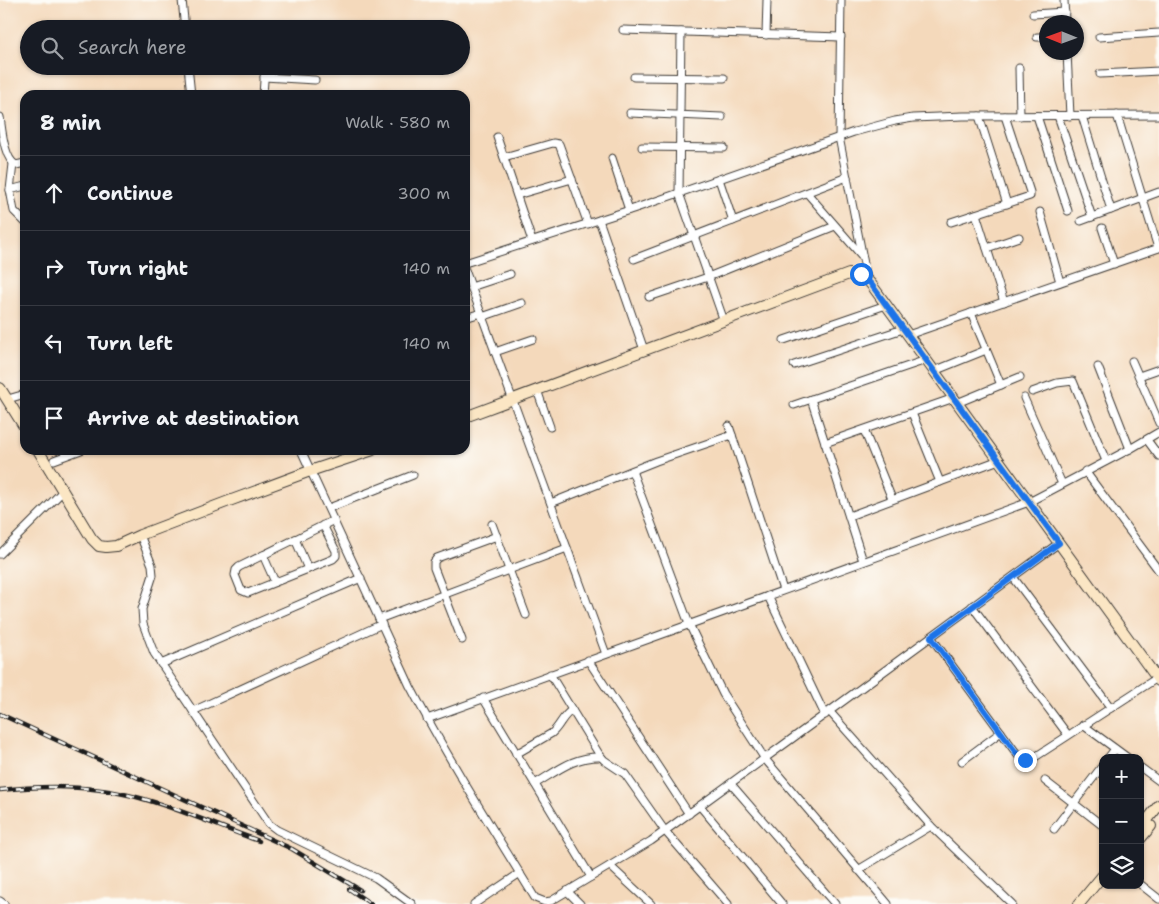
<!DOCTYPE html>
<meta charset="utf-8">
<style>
:root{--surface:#171b24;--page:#242831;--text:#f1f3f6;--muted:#9ea1a6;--line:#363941}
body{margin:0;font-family:"Shantell Sans",sans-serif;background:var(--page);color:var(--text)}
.controls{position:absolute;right:15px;bottom:15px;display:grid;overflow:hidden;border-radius:10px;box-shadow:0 1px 4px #0004}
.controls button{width:45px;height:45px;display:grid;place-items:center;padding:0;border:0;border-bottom:1px solid var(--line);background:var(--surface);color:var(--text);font:25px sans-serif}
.compass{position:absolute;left:1039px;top:15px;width:45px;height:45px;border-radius:50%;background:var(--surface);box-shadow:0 1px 4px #0004;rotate:271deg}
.stop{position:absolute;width:15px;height:15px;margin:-11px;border:4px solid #1a73e8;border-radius:50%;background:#fff}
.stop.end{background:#1a73e8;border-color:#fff;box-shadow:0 1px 5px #0008}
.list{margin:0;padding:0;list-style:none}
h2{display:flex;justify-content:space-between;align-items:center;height:65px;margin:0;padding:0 20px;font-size:21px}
h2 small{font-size:16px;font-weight:400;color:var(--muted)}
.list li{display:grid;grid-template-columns:32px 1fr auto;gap:15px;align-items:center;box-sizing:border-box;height:75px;padding:0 20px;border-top:1px solid var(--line)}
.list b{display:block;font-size:19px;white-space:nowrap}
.list em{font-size:16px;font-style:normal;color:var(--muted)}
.icon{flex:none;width:28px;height:28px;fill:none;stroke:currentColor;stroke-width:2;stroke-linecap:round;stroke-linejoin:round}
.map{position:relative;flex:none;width:1159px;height:904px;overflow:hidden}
.search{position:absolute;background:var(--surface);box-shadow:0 1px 4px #0004;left:20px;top:20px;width:450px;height:55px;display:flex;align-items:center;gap:12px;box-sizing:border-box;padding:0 18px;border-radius:28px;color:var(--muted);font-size:19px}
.panel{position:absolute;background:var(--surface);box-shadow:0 1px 4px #0004;left:20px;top:90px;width:450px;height:365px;border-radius:15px}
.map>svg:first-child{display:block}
</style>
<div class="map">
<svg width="1159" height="904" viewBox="0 0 1159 904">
<rect width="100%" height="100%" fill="#fdfcf7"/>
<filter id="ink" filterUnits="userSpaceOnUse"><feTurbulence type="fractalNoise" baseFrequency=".02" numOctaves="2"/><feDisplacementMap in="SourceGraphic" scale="10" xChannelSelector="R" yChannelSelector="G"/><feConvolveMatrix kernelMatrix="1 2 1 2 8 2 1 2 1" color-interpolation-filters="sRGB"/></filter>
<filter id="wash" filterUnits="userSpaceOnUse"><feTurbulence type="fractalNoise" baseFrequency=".0096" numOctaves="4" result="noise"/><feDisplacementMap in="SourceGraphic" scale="20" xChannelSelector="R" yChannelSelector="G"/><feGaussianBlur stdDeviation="1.12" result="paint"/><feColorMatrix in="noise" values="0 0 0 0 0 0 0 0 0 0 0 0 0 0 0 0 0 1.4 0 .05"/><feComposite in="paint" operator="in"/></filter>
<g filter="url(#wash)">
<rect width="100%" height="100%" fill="#f4d9bb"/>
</g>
<g filter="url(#ink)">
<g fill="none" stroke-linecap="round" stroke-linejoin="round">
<!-- minor casing -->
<g stroke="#3c3834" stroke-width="9">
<g id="minor">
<polyline points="182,0 185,29"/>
<polyline points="841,0 839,137 867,279"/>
<polyline points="1064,0 1065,22"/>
<polyline points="1033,14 1065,12"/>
<polyline points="623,30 841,37"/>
<polyline points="681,32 679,193 724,321"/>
<polyline points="766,35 767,0"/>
<polyline points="1037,37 1046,37"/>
<polyline points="1099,37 1159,33"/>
<polyline points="1067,52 1070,116"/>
<polyline points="188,66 191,95"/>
<polyline points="1019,68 1020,116"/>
<polyline points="1100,74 1159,71"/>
<polyline points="264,77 315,80"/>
<polyline points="634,77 724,78"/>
<polyline points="263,95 265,66"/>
<polyline points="630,113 722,117"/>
<polyline points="1117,115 1158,248"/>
<polyline points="979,116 1007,204"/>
<polyline points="1037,116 1068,211"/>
<polyline points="1058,116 1092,217"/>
<polyline points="1082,116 1111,210"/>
<path d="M0,117C2,130 4,159 16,165L25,163"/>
<polyline points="497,137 532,241"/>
<polyline points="642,147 724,148"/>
<polyline points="504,157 553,143 559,144 588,224"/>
<polyline points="612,158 629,210"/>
<polyline points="13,164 10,190 14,211 25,222"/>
<polyline points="719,179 733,221"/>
<polyline points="10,190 25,186"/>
<polyline points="807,193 862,256"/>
<polyline points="517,195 572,179"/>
<polyline points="1040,212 1060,282"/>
<polyline points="976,214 1004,302"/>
<polyline points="599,220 644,350"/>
<polyline points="1081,221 1159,192"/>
<polyline points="951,222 1030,196 1030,192 1005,116"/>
<polyline points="1102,228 1114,264"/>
<polyline points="987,248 1019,237"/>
<polyline points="634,259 847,177"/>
<polyline points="465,263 636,208 854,132 895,121 913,118 963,116 1159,115"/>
<polyline points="465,270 606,654"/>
<polyline points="471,287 510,274"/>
<polyline points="649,297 708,277 835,226"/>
<polyline points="971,313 1001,385"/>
<polyline points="482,317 522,303"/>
<polyline points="465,318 481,313"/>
<polyline points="908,335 1159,248"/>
<polyline points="784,340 886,305"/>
<polyline points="495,352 533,339"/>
<polyline points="1132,361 1159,423"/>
<polyline points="794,365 903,329"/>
<polyline points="1098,367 1130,449"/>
<polyline points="934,371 986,350"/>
<polyline points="1139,376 1159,369"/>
<polyline points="537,390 550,427"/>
<polyline points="1032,392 1057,383 1073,381 1106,461"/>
<polyline points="1024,398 1062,484"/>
<polyline points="8,399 25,394"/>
<polyline points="811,399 863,561"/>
<polyline points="957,403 1020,377"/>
<polyline points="794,405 926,360"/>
<polyline points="912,413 940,482"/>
<polyline points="729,426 783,590"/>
<polyline points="864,430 892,499"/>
<polyline points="1147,440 1159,456"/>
<polyline points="825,443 954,398"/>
<path d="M301,450L410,686C448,759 492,828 535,898L545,902L551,901L651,841L786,743L1059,543"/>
<polyline points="54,460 81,450"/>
<polyline points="632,471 689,624 723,694 765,759 888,904"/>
<polyline points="1085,471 1159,571"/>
<polyline points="551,503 656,461 732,435"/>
<polyline points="329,508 413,475"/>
<polyline points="849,516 999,460"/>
<polyline points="492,524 526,615"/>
<polyline points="323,525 336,551 336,556 333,559 248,593 241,590 235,575 236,570 239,567 334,520"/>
<polyline points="140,535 152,565 153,575 142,609 143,624 154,653 269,824 277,830 376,878 412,904"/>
<polyline points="295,539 308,569"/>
<polyline points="0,554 63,491"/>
<polyline points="263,555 275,582"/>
<polyline points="1013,577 1111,708"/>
<polyline points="768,596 825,715"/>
<polyline points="972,606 1068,735"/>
<polyline points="379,619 567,548"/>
<polyline points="931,637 1020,758 1028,760 1032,759 1157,678"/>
<polyline points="462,640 434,568 434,562 437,558 497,536"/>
<polyline points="588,660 689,814"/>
<polyline points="161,664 361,578"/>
<polyline points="550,674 599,754 604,760 625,774 665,831 728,904"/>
<polyline points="483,698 591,877"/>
<polyline points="193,711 382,624"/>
<polyline points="830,712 931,826 1012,904"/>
<polyline points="427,719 1029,502 1130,449 1159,432"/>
<polyline points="1083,725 1128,758"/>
<path d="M516,754L552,733C561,725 562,716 572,710"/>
<polyline points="1108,758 1115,749"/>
<polyline points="962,761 1001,732"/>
<polyline points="1140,767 1159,781"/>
<polyline points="1045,781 1103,826"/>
<path d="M535,784C557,771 574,756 601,757"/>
<polyline points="731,784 835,904"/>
<polyline points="700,806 782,904"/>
<polyline points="1054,829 1103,765"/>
<polyline points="610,866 651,904"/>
<polyline points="858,870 931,826"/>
<polyline points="1140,884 1159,899"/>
<polyline points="567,891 580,904"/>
<polyline points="0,901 4,904"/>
<polyline points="474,904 520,873"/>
</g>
</g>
<!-- secondary casing -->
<g stroke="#3c3834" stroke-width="12">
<g id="secondary">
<polyline points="0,388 25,428"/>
<polyline points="465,417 849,274 861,274 871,284 1159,681"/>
<polyline points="38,450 92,539 99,546 106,547 116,546 140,535 229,501 310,471 373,450"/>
<polyline points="1140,829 1159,805"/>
<polyline points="1140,839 1151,826"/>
<polyline points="1079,904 1103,875"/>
</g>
</g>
<!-- minor -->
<use href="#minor" stroke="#fff" stroke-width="7"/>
<!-- secondary -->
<use href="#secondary" stroke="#fbe6c4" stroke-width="10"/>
<!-- rail casing -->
<g stroke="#1c1c1c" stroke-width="4.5">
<g id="rail">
<polyline points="0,714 292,849 360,890"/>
<path d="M0,790C46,785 95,785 140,798C181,809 219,827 259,841"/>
<polyline points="349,889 371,904"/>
</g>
</g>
<!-- rail -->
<use href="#rail" stroke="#fdfcf7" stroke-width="2.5" stroke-dasharray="8" stroke-linecap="butt"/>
</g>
</g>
<g fill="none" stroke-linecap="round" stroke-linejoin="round" filter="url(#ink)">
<!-- route -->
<polyline stroke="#1a73e8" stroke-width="6" points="861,274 871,284 1059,543 931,637 1020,758 1025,760"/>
</g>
</svg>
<div class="controls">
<button>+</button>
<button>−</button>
<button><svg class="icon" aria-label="layers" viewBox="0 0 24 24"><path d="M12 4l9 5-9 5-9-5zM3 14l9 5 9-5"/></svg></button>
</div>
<svg class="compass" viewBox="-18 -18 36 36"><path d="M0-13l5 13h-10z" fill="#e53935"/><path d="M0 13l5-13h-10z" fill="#9ea1a6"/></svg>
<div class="stop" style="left:861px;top:274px"></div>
<div class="stop end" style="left:1025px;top:760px"></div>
<div class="search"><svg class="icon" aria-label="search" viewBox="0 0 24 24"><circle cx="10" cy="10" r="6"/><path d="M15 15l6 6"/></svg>Search here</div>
<section class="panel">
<h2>8 min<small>Walk · 580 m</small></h2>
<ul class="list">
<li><svg class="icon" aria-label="ahead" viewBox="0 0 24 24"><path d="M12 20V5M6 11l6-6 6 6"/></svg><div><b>Continue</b></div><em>300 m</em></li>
<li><svg class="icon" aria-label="right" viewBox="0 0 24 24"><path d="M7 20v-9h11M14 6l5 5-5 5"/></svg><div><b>Turn right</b></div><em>140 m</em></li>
<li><svg class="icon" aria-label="left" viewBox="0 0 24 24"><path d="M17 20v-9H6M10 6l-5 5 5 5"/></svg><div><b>Turn left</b></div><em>140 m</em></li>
<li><svg class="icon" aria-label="arrive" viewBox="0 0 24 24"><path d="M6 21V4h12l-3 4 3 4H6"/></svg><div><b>Arrive at destination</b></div></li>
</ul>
</section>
</div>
